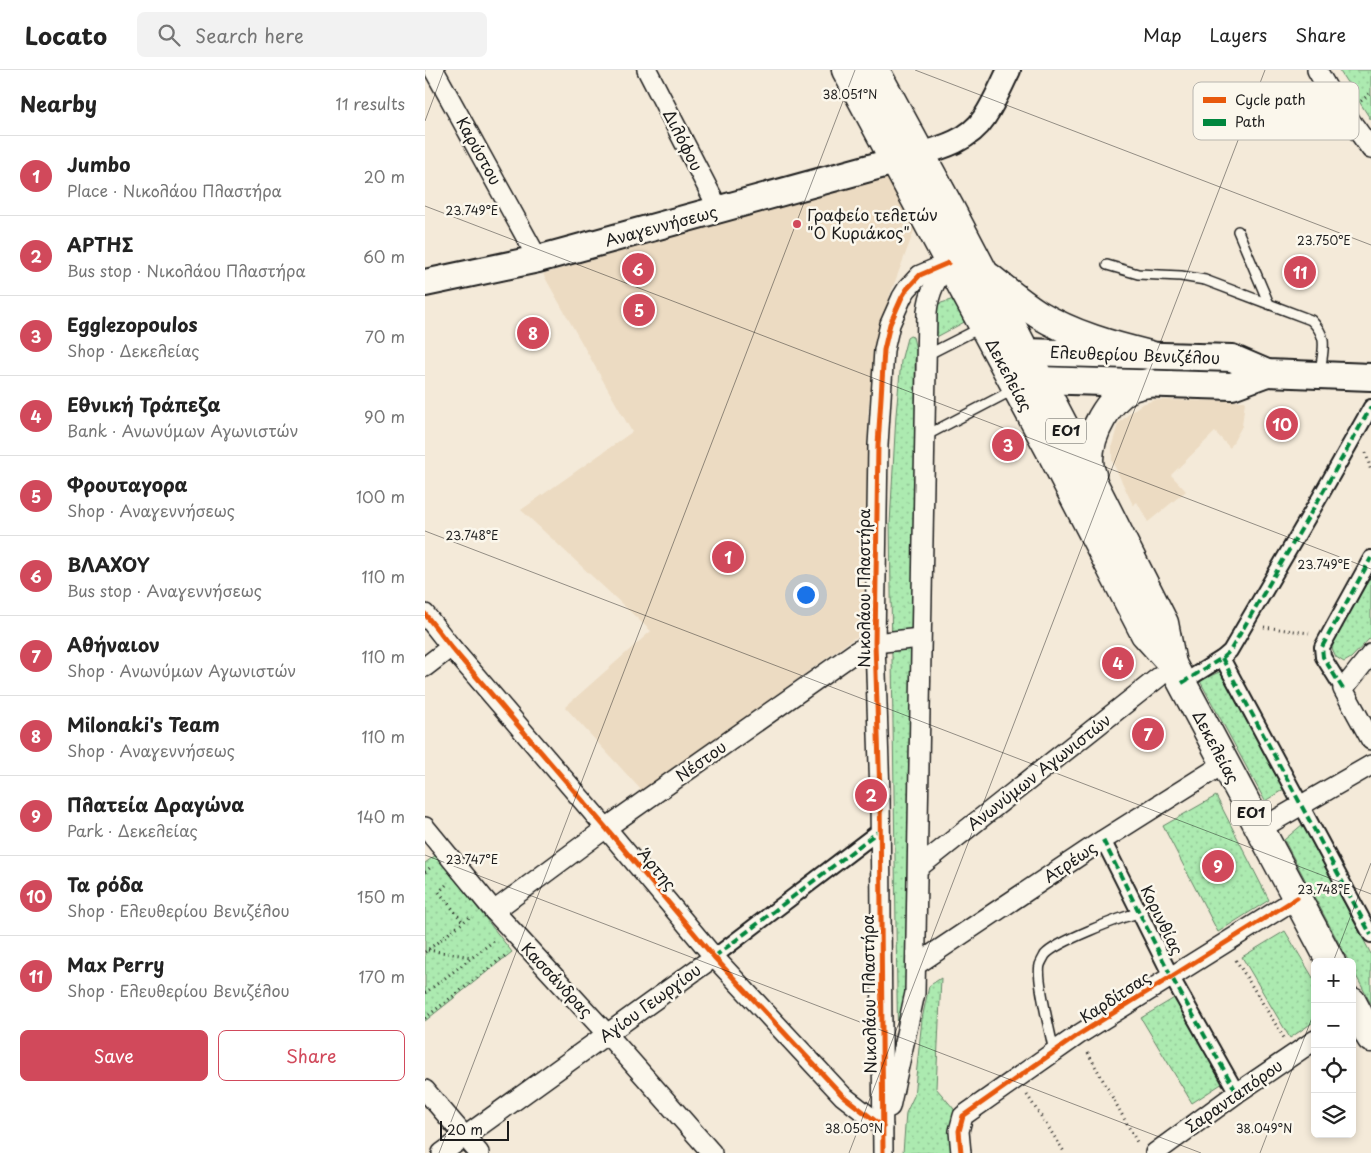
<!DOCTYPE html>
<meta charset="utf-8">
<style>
:root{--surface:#fff;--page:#f2f2f2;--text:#222;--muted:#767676;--line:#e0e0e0;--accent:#d1495b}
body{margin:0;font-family:"Playpen Sans",sans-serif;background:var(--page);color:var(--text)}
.controls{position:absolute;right:15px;bottom:15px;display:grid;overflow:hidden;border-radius:8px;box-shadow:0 2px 8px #0003}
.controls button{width:45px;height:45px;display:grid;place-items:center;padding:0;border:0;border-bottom:1px solid var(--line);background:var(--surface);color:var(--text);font:25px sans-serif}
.scale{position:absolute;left:15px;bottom:12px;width:69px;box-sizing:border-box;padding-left:5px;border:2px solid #1c1c1c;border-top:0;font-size:14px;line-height:18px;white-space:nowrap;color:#1c1c1c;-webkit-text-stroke:4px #fbf7ec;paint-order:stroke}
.you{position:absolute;left:380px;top:524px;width:18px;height:18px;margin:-12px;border:4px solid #fff;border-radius:50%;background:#1a73e8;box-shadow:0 0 0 8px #1a73e833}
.badge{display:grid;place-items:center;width:32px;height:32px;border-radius:50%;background:var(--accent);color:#fff;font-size:16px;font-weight:700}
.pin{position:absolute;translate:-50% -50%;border:2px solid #fff;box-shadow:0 1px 5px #0006}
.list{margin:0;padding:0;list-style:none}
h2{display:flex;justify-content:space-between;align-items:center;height:65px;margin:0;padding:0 20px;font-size:21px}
h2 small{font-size:16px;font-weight:400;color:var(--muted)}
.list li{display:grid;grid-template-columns:32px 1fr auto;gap:15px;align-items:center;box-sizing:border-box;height:80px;padding:0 20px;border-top:1px solid var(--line)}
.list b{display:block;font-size:19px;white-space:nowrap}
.list p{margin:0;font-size:16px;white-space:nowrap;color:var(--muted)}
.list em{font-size:16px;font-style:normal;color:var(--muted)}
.actions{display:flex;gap:10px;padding:15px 20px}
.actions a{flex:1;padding:11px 0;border:1px solid var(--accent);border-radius:8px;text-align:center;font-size:18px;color:var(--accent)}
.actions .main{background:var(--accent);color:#fff}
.icon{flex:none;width:28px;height:28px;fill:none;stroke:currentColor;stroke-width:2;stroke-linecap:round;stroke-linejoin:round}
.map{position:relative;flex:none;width:946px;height:1083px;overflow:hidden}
header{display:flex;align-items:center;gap:30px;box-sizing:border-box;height:70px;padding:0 25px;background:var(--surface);border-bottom:1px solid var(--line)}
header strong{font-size:24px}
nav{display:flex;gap:28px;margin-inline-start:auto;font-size:18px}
.search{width:350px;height:45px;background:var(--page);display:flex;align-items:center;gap:12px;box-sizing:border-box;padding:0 18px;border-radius:8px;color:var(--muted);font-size:19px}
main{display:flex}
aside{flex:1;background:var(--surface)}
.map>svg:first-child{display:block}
</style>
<header>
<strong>Locato</strong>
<div class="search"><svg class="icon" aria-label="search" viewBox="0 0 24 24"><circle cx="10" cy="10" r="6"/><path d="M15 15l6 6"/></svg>Search here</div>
<nav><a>Map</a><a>Layers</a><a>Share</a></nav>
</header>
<main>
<aside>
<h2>Nearby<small>11 results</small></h2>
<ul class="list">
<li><span class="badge">1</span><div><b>Jumbo</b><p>Place · Νικολάου Πλαστήρα</p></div><em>20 m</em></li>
<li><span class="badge">2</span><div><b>ΑΡΤΗΣ</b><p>Bus stop · Νικολάου Πλαστήρα</p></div><em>60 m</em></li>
<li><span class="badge">3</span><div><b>Egglezopoulos</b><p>Shop · Δεκελείας</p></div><em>70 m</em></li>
<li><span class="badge">4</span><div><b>Εθνική Τράπεζα</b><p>Bank · Ανωνύμων Αγωνιστών</p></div><em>90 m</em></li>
<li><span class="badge">5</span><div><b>Φρουταγορα</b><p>Shop · Αναγεννήσεως</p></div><em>100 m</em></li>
<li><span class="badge">6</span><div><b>ΒΛΑΧΟΥ</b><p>Bus stop · Αναγεννήσεως</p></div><em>110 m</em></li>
<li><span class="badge">7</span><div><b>Αθήναιον</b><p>Shop · Ανωνύμων Αγωνιστών</p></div><em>110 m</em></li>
<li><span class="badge">8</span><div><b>Milonaki's Team</b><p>Shop · Αναγεννήσεως</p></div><em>110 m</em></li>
<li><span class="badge">9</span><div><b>Πλατεία Δραγώνα</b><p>Park · Δεκελείας</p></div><em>140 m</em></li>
<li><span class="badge">10</span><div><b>Τα ρόδα</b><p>Shop · Ελευθερίου Βενιζέλου</p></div><em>150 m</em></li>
<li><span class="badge">11</span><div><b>Max Perry</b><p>Shop · Ελευθερίου Βενιζέλου</p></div><em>170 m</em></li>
</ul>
<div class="actions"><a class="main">Save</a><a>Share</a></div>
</aside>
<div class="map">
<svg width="946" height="1083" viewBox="0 0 946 1083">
<defs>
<pattern id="park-dots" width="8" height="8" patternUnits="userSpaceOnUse" patternTransform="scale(1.25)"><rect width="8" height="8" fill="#aceab0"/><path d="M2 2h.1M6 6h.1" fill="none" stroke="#93c897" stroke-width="1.8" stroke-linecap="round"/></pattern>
</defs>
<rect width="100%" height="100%" fill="#f4ead9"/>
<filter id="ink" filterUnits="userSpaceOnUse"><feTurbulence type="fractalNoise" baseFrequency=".02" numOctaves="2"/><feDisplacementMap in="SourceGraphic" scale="10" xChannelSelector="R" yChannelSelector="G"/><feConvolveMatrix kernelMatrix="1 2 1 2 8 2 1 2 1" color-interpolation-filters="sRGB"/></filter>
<g filter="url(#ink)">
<!-- built -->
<g fill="#ecdbc2">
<polygon points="468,102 492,153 465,225 452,272 443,341 441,565 429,568 218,722 140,637 226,561 96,440 207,362 118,204"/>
<polygon points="730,330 820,331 817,356 805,378 790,362 746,405 761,421 723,452 712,432 708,435 687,391 687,375 693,354 707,341 717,334"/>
</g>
<!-- park -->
<g fill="url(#park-dots)" stroke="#648366">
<polygon points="914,0 946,0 946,50"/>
<polygon points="535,227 545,249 506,270 505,268 490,289 491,434 485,687 481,938 473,989 465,454 471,345 476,291 482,268 485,266 488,267 491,280 506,263 507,236"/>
<path d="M946,504V567L926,588L919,592L911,587L907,578C916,552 930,526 946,504Z"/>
<polygon points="796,601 859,719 840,731 775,611"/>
<polygon points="791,726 844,830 793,862 738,756"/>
<polygon points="878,754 946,884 946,934 927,898 927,892 924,892 859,770"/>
<polygon points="11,785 87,882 0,951 0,793"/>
<polygon points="860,861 890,911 890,951 865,968 817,887"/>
<polygon points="516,908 511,1018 529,1039 528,1083 478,1083 481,1043 489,1026 497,949 504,916"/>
<polygon points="751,927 801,1011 767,1033 716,948"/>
</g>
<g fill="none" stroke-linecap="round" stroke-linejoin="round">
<!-- service casing -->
<g stroke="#1c1c1c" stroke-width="12">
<g id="service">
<polyline points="813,161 844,234"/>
<path d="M682,195L713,204L756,206L780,210L886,250C904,268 898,278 895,302"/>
<polyline points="502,285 557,257"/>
<polyline points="500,366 588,320"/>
<path d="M629,982C626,965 611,908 615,895C616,892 619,887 620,885C631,872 696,847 714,843"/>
</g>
</g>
<!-- pedestrian casing -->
<g stroke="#1c1c1c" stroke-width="18">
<g id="pedestrian">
<polyline points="797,588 946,865"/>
<polyline points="757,613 797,588 805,581 895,427 946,337"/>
<polyline points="918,619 898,587 897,577 946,488"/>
<polyline points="678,770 746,906 812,1023"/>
<polyline points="289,887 454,761"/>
</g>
</g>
<!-- minor casing -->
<g stroke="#1c1c1c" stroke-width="22">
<g id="minor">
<polyline points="9,0 113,189"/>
<polyline points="222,0 294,140"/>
<polyline points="892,0 904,21 946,79"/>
<polyline points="0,544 26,577 181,758 289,887 418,1026 458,1057"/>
<polyline points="946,584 918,619 946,670"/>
<polyline points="0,597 26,577"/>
<polyline points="0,757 69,841 182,964 287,1083"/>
<polyline points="835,759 946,695"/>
<polyline points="493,798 734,607"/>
<polyline points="69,841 181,758 432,581 450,573 495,568"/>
<polyline points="491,895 678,770 800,693"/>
<polyline points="0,1020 54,1083"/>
<path d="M465,1037L490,923L502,242C504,222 511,209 523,193"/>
<polyline points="17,1083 289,887"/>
<polyline points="458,1083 455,725 450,573 453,375 459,280 465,254 477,227 482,219 495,205 523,193"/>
<polyline points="536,1083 534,1061 538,1046 653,965 872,828"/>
<polyline points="730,1083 812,1023 890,970"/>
</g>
</g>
<!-- tertiary casing -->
<g stroke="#1c1c1c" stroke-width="26">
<path id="tertiary" d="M479,89C507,80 542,74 559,48C569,33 576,16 584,0"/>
</g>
<!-- secondary casing -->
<g stroke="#1c1c1c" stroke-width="30">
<g id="secondary">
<polyline points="0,213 113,189 470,91"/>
<polyline points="582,290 600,282 807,288 842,303 946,307"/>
<polyline points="597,318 614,310 807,316 842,303"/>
</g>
</g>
<!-- primary casing -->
<g stroke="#1c1c1c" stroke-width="31">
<g id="primary">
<polyline points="421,0 628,386 720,564 747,594 906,892"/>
<polyline points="450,0 526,140 648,373 739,553 747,594"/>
<path d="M564,207C580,220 596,233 613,244C648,265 687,276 725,285"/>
<path d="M667,405C665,400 664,395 664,390C664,364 684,328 707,317C712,315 718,314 723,313"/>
<polyline points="927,932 946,968"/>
</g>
</g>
<!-- path -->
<g stroke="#1c1c1c" stroke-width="3" stroke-dasharray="1 4" stroke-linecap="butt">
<polyline points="936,31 946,23"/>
<polyline points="941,383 946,401"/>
<polyline points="839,557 884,563"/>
<polyline points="0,802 7,796"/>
<polyline points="21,815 14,822 38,852"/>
<polyline points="3,880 47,887"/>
<polyline points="0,882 46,846"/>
<polyline points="811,890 859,968"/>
<polyline points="0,923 69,871"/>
<polyline points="0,948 82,884"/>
<polyline points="663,983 712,1072"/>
<polyline points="602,1025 640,1083"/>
</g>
<!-- service -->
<use href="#service" stroke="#fbf7ec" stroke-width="9"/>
<!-- pedestrian -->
<use href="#pedestrian" stroke="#fbf7ec" stroke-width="14"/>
<!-- minor -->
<use href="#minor" stroke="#fbf7ec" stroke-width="19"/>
<!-- tertiary -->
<use href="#tertiary" stroke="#fbf7ec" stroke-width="22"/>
<!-- secondary -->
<use href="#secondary" stroke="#fbf7ec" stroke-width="26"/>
<!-- primary -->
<use href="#primary" stroke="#fbf7ec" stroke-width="28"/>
<!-- quiet -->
<g stroke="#00873e" stroke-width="4" stroke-dasharray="8 4" stroke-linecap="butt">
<polyline points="797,588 946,865"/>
<polyline points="757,613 797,588 805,581 895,427 946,337"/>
<polyline points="918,619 898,587 897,577 946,488"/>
<polyline points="678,770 746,906 812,1023"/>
<polyline points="289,887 454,761"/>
</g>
<!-- cycleway casing -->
<g stroke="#fbf7ec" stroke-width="8">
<g id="cycleway">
<polyline points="0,544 26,577 181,758 289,887 418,1026 458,1057"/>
<polyline points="458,1083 455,725 450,573 453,375 459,280 465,254 477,227 482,219 495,205 523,193"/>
<polyline points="536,1083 534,1061 538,1046 653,965 872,828"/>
</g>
</g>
<!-- cycleway -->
<use href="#cycleway" stroke="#e8590c" stroke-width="5"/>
</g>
</g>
<!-- ticks -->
<path fill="none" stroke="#1c1c1c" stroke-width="1" stroke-opacity="0.45" d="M490,0L946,175M0,51L19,0M0,136L946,499M0,461L946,824M0,785L776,1083M908,892L946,793M14,1083L430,0M424,1083L840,0M835,1083L890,940"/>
<!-- markers -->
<circle fill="#d1495b" stroke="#fbf7ec" stroke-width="2" cx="372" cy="154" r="5"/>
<g text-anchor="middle" stroke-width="5" stroke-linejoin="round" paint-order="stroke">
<!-- shield labels -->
<g fill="#fbf7ec" stroke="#5f5e5a" stroke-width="1">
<rect x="621" y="348.5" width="40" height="25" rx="4"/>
<rect x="806" y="730.5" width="40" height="25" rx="4"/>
</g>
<g font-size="15" font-weight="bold" fill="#1c1c1c">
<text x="641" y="366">ΕΟ1</text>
<text x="826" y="748">ΕΟ1</text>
</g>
<!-- street labels -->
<g font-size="16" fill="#1c1c1c" stroke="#fbf7ec">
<text transform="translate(258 70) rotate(63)" y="6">Διλόφου</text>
<text transform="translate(54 81) rotate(61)" y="6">Καρύστου</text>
<text transform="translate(236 156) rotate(-15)" y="6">Αναγεννήσεως</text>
<text transform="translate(710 285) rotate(2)" y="6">Ελευθερίου Βενιζέλου</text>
<text transform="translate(584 305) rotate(62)" y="6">Δεκελείας</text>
<text transform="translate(439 518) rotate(-90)" y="6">Νικολάου Πλαστήρα</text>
<text transform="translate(791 677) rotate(62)" y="6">Δεκελείας</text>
<text transform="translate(276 691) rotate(-35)" y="6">Νέστου</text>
<text transform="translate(614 702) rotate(-38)" y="6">Ανωνύμων Αγωνιστών</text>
<text transform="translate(645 792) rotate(-34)" y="6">Ατρέως</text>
<text transform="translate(232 799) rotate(50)" y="6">Άρτης</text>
<text transform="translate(737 850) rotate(64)" y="6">Κορινθίας</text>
<text transform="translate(132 910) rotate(47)" y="6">Κασσάνδρας</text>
<text transform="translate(444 924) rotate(-91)" y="6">Νικολάου Πλαστήρα</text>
<text transform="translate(690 927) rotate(-33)" y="6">Καρδίτσας</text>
<text transform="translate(225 933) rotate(-36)" y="6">Αγίου Γεωργίου</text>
<text transform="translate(809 1026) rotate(-35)" y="6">Σαρανταπόρου</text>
</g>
<!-- poi labels -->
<g font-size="16" fill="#1c1c1c" stroke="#fbf7ec" text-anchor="start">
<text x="382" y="151">Γραφείο τελετών<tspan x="382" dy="18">"Ο Κυριάκος"</tspan></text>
</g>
</g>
<!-- legend -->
<rect x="768" y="12" width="166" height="58" rx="8" fill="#fbf7ec" stroke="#b8b5ae" stroke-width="1"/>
<rect x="778" y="27" width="23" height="6" fill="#e8590c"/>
<rect x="778" y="49" width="23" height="7" fill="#00873e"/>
<g font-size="14" fill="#1c1c1c">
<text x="810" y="35">Cycle path</text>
<text x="810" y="57">Path</text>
</g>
<g font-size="12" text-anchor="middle" fill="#1c1c1c" stroke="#fbf7ec" stroke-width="5" stroke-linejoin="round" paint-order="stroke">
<text x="425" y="29">38.051°N</text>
<text x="47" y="145">23.749°E</text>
<text x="899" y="175">23.750°E</text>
<text x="47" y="470">23.748°E</text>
<text x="899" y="499">23.749°E</text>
<text x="47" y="794">23.747°E</text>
<text x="899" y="824">23.748°E</text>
<text x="429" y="1063">38.050°N</text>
<text x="839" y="1063">38.049°N</text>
</g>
</svg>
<div class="controls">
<button>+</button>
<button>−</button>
<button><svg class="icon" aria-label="locate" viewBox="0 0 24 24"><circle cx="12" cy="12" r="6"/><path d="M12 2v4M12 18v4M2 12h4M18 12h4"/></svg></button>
<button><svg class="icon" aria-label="layers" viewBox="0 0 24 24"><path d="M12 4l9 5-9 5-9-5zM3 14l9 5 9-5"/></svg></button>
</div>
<div class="scale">20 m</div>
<div class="you"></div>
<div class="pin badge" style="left:303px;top:487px">1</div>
<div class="pin badge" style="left:446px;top:725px">2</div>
<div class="pin badge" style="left:583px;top:375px">3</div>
<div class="pin badge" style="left:693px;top:593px">4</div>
<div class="pin badge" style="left:214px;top:240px">5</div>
<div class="pin badge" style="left:213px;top:199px">6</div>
<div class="pin badge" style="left:723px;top:664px">7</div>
<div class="pin badge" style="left:108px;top:263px">8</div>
<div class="pin badge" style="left:793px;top:796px">9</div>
<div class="pin badge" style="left:857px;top:354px">10</div>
<div class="pin badge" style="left:875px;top:202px">11</div>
</div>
</main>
